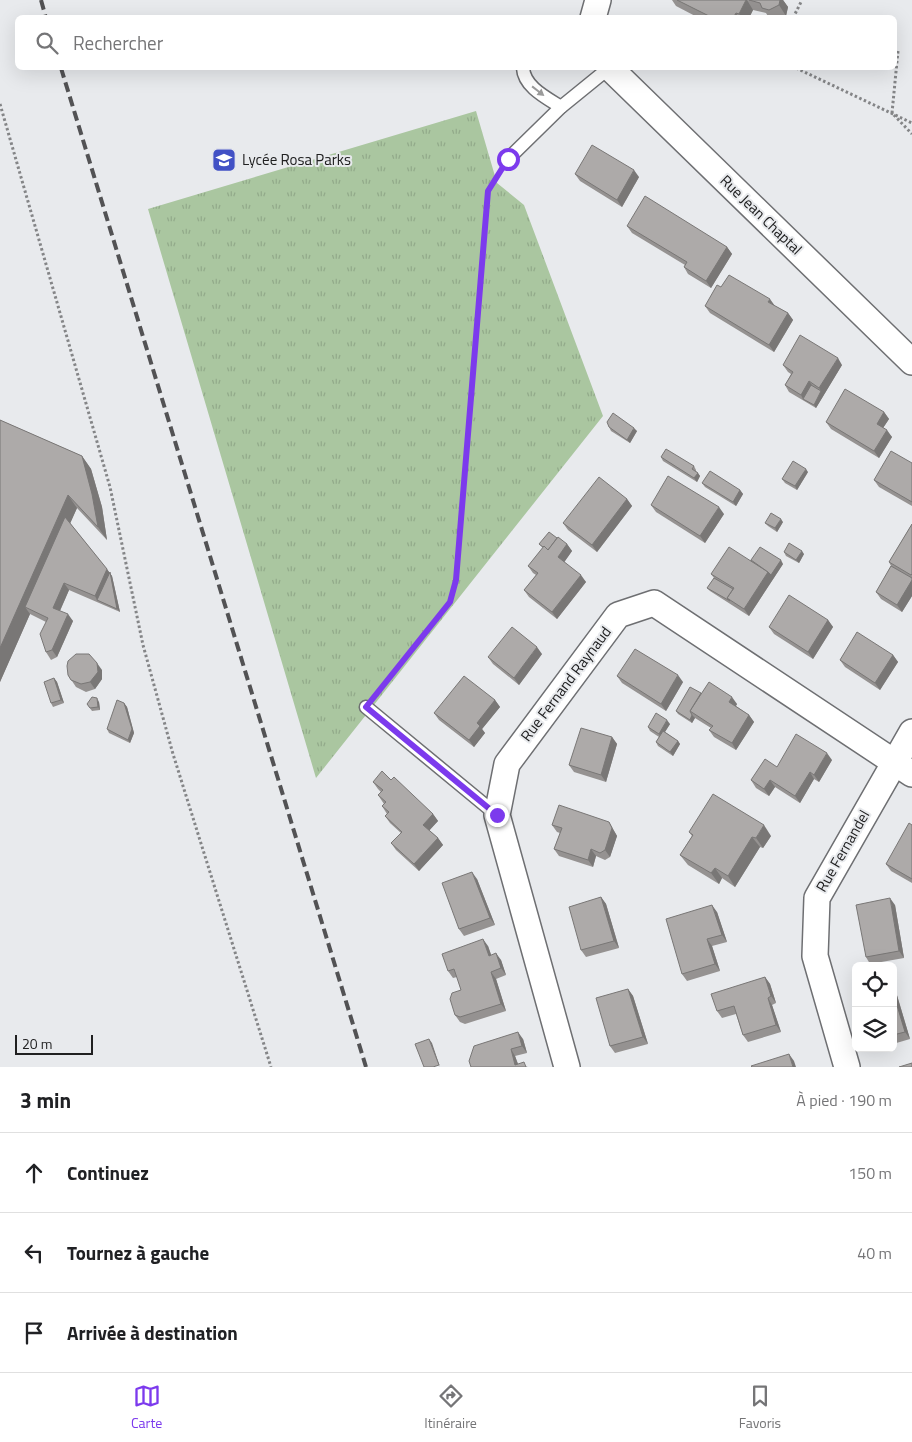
<!DOCTYPE html>
<html lang="fr">
<meta charset="utf-8">
<style>
:root{--surface:#fff;--page:#f6f6f6;--text:#202124;--muted:#757577;--line:#e0e0e0;--accent:#7c3aed}
body{margin:0;font-family:"Titillium Web",sans-serif;background:var(--page);color:var(--text)}
.controls{position:absolute;right:15px;bottom:15px;display:grid;overflow:hidden;border-radius:8px;box-shadow:0 5px 20px #0002}
.controls button{width:45px;height:45px;display:grid;place-items:center;padding:0;border:0;border-bottom:1px solid var(--line);background:var(--surface);color:var(--text);font:25px sans-serif}
.scale{position:absolute;left:15px;bottom:12px;width:78px;box-sizing:border-box;padding-left:5px;border:2px solid #202021;border-top:0;font-size:14px;line-height:18px;white-space:nowrap;color:#202021;-webkit-text-stroke:4px #e8eaed;paint-order:stroke}
.stop{position:absolute;width:15px;height:15px;margin:-11px;border:4px solid #7c3aed;border-radius:50%;background:#fff}
.stop.end{background:#7c3aed;border-color:#fff;box-shadow:0 1px 5px #0008}
.list{margin:0;padding:0;list-style:none}
h2{display:flex;justify-content:space-between;align-items:center;height:65px;margin:0;padding:0 20px;font-size:21px}
h2 small{font-size:16px;font-weight:400;color:var(--muted)}
.list li{display:grid;grid-template-columns:32px 1fr auto;gap:15px;align-items:center;box-sizing:border-box;height:80px;padding:0 20px;border-top:1px solid var(--line)}
.list b{display:block;font-size:19px;white-space:nowrap}
.list em{font-size:16px;font-style:normal;color:var(--muted)}
.icon{flex:none;width:28px;height:28px;fill:none;stroke:currentColor;stroke-width:2;stroke-linecap:round;stroke-linejoin:round}
.map{position:relative;flex:none;width:912px;height:1067px;overflow:hidden}
.search{position:absolute;background:var(--surface);box-shadow:0 5px 20px #0002;left:15px;right:15px;top:15px;height:55px;display:flex;align-items:center;gap:12px;box-sizing:border-box;padding:0 18px;border-radius:8px;color:var(--muted);font-size:19px}
.sheet{height:305px;background:var(--surface)}
nav{display:flex;justify-content:space-around;align-items:center;box-sizing:border-box;height:70px;border-top:1px solid var(--line);background:var(--surface);font-size:14px;color:var(--muted)}
nav a{display:grid;justify-items:center;gap:2px}
nav .on{color:var(--accent)}
.map>svg:first-child{display:block}
</style>
<div class="map">
<svg width="912" height="1067" viewBox="0 0 912 1067">
<defs>
<pattern id="park-tufts" width="24" height="20" patternUnits="userSpaceOnUse" patternTransform="scale(1.25)"><rect width="24" height="20" fill="#aac6a0"/><path d="M3 7l-1-3M5 7V3M7 7l1-3M15 17l-1-3M17 17v-4M19 17l1-3" fill="none" stroke="#92aa8a"/></pattern>
</defs>
<rect width="100%" height="100%" fill="#e8eaed"/>
<!-- park -->
<polygon fill="url(#park-tufts)" points="476,111 497,183 524,205 603,416 316,778 148,209"/>
<g fill="none" stroke-linecap="round" stroke-linejoin="round">
<!-- lane casing -->
<g stroke="#6e6f72" stroke-width="15">
<g id="lane">
<path d="M523,68C524,87 547,98 561,107"/>
<polyline points="508,159 561,107 609,68"/>
<polyline points="366,707 497,815"/>
</g>
</g>
<!-- street casing -->
<g stroke="#6e6f72" stroke-width="28">
<g id="street">
<polyline points="593,18 598,0"/>
<polyline points="610,68 912,362"/>
<polyline points="567,1067 497,815 507,764 618,615 654,603 912,774"/>
<polyline points="847,1067 815,956 817,898 912,732"/>
</g>
</g>
<!-- path -->
<g stroke="#848587" stroke-width="3" stroke-dasharray="2.5 2.5" stroke-linecap="butt">
<polyline points="793,18 801,2"/>
<polyline points="898,51 892,113 912,134"/>
<polyline points="796,68 912,123"/>
<polyline points="0,104 110,487 143,645 173,754 271,1067"/>
<polyline points="377,693 450,602 456,579 488,191 499,174"/>
</g>
<!-- lane -->
<use href="#lane" stroke="#fff" stroke-width="12"/>
<!-- street -->
<use href="#street" stroke="#fff" stroke-width="25"/>
<!-- rail -->
<g stroke="#525254" stroke-width="4" stroke-dasharray="10 5" stroke-linecap="butt">
<polyline points="41,0 46,18"/>
<polyline points="61,68 366,1067"/>
</g>
</g>
<!-- wall -->
<g fill="#959291">
<polygon points="672,0 783,0 788,7 786,16 782,18 769,18 766,13 753,10 749,18 699,18 676,6"/>
<polygon points="575,174 639,177 622,207 580,181"/>
<polygon points="627,226 727,247 732,254 711,288 688,274 684,267 685,265 632,233"/>
<polygon points="721,287 775,306 788,313 793,320 774,352 710,313 705,306"/>
<polygon points="783,365 842,365 816,408 789,392 785,385 791,374 788,372"/>
<polygon points="884,412 889,419 883,428 892,437 879,458 831,429 826,422"/>
<polygon points="0,420 82,456 91,469 102,507 107,540 77,508 70,523 112,576 120,612 69,590 60,611 73,621 57,657 51,660 46,652 46,622 30,614 0,682"/>
<polygon points="609,427 637,431 630,443 611,431"/>
<polygon points="661,457 694,466 696,470 696,471 700,476 697,482 663,461"/>
<polygon points="912,463 912,506 879,487 874,480"/>
<polygon points="808,472 797,490 785,483 782,479"/>
<polygon points="702,483 740,490 743,494 736,506 705,487"/>
<polygon points="627,499 632,506 597,552 568,530 563,523"/>
<polygon points="651,505 724,514 705,543 656,512"/>
<polygon points="783,522 777,532 768,526 765,523"/>
<polygon points="912,524 912,596 902,612 881,599 876,592 891,566 889,562"/>
<polygon points="557,538 567,544 572,551 564,562 586,582 557,619 529,597 524,590 536,575 533,573 528,566 543,548 539,544"/>
<polygon points="784,552 804,554 799,563 786,556"/>
<polygon points="751,560 783,564 749,616 710,591 707,588 714,578 711,574"/>
<polygon points="828,620 833,627 813,659 774,634 769,627"/>
<polygon points="542,654 519,685 493,664 488,657"/>
<polygon points="893,655 898,662 880,690 845,667 840,660"/>
<polygon points="102,670 102,679 95,689 86,692 76,687 68,675"/>
<polygon points="617,676 683,682 666,711 622,683"/>
<polygon points="54,678 57,682 64,703 53,707 51,703"/>
<polygon points="701,693 737,704 736,706 749,715 754,722 736,750 714,737 709,730 711,728 695,718 692,723 678,714 676,711"/>
<polygon points="495,700 500,707 482,729 485,733 474,747 439,720 434,713"/>
<polygon points="99,702 100,710 92,711 87,704"/>
<polygon points="124,703 127,707 134,733 130,743 109,733 107,729"/>
<polygon points="670,724 665,732 678,741 680,744 673,756 658,746 656,742 659,737 650,731 648,727"/>
<polygon points="612,737 617,744 606,782 574,772 569,765"/>
<polygon points="832,760 819,782 814,779 800,803 775,787 769,796 756,788 751,780 777,767"/>
<polygon points="391,780 433,814 438,821 429,830 438,838 443,845 419,871 396,850 391,843 401,833 390,823 385,816 387,814 382,806 384,804 378,795 381,792 378,789 373,782"/>
<polygon points="609,822 617,836 610,857 605,860 596,856 593,867 559,856 554,849 560,833 557,832 552,825"/>
<polygon points="912,825 912,883 891,871 886,864"/>
<polygon points="689,832 771,836 763,848 760,847 735,887 722,878 719,884 688,865 680,855 692,836"/>
<polygon points="477,879 495,925 464,936 459,929"/>
<polygon points="601,897 606,904 619,948 586,957 581,950"/>
<polygon points="895,905 904,958 870,964 866,957"/>
<polygon points="717,912 727,942 712,946 720,971 687,981 682,974"/>
<polygon points="488,946 491,955 501,960 506,975 496,979 506,1011 465,1024 460,1022 455,1015 461,990 457,977 453,978 448,971"/>
<polygon points="765,977 770,984 776,1003 772,1005 781,1032 748,1042 743,1035 736,1014 722,1018 717,1011"/>
<polygon points="893,988 896,992 910,1039 893,1044"/>
<polygon points="628,989 633,996 648,1044 615,1053 610,1046"/>
<polygon points="523,1039 527,1053 515,1056 518,1064 528,1067 471,1067"/>
</g>
<!-- shaded-wall -->
<g fill="#797776">
<polygon points="746,0 747,0 753,10 749,18 742,18 739,14"/>
<polygon points="780,0 783,0 788,7 786,16 779,5"/>
<polygon points="736,13 739,18 733,18"/>
<polygon points="634,170 639,177 622,207 617,200"/>
<polygon points="727,247 732,254 711,288 706,281"/>
<polygon points="770,299 775,306 768,302"/>
<polygon points="788,313 793,320 774,352 769,345"/>
<polygon points="838,358 842,365 816,408 814,405 821,391 819,388"/>
<polygon points="809,381 814,388 803,399 801,395"/>
<polygon points="884,412 889,419 881,431 877,424"/>
<polygon points="634,428 637,431 630,443 627,440"/>
<polygon points="887,430 892,437 879,458 874,451"/>
<polygon points="82,456 91,469 102,507 107,540 98,527"/>
<polygon points="806,469 808,472 797,490 795,486"/>
<polygon points="698,473 700,476 697,482 694,478"/>
<polygon points="740,490 743,494 736,506 733,502"/>
<polygon points="68,495 77,508 32,610 25,607 30,614 0,682 0,648"/>
<polygon points="627,499 632,506 597,552 592,545"/>
<polygon points="719,507 724,514 705,543 700,536"/>
<polygon points="781,519 783,522 777,532 775,528"/>
<polygon points="567,544 572,551 563,564 558,557"/>
<polygon points="802,551 804,554 799,563 796,560"/>
<polygon points="781,560 783,564 749,616 744,609 768,572"/>
<polygon points="107,569 112,576 120,612 117,609 97,600 95,596"/>
<polygon points="581,575 586,582 557,619 552,612"/>
<polygon points="912,580 912,596 902,612 897,605"/>
<polygon points="64,583 69,590 58,615 53,608"/>
<polygon points="68,614 73,621 57,657 52,650"/>
<polygon points="828,620 833,627 813,659 808,652"/>
<polygon points="537,647 542,654 519,685 514,678"/>
<polygon points="893,655 898,662 880,690 875,683"/>
<polygon points="97,663 102,670 102,679 95,689 90,682"/>
<polygon points="678,675 683,682 666,711 661,704"/>
<polygon points="54,678 57,682 64,703 61,700"/>
<polygon points="732,697 737,704 734,709 729,702"/>
<polygon points="97,698 99,702 100,710 98,707"/>
<polygon points="495,700 500,707 482,729 485,733 474,747 469,740 477,723"/>
<polygon points="124,703 127,707 134,733 130,743 128,740"/>
<polygon points="692,715 695,718 692,723 690,720"/>
<polygon points="749,715 754,722 736,750 732,743"/>
<polygon points="667,720 670,724 661,738 659,734"/>
<polygon points="612,737 617,744 606,782 601,775"/>
<polygon points="678,741 680,744 673,756 670,752"/>
<polygon points="827,753 832,760 819,782 814,775"/>
<polygon points="810,772 814,779 800,803 795,796"/>
<polygon points="770,780 775,787 769,796 764,789"/>
<polygon points="433,814 438,821 428,832 423,825"/>
<polygon points="609,822 617,836 610,857 605,850"/>
<polygon points="764,825 771,836 763,848 756,838"/>
<polygon points="752,837 760,847 735,887 728,876"/>
<polygon points="438,838 443,845 419,871 414,864"/>
<polygon points="591,849 596,856 593,867 588,860"/>
<polygon points="715,868 722,878 719,884 711,873"/>
<polygon points="472,872 477,879 495,925 490,918"/>
<polygon points="601,897 606,904 619,948 614,941"/>
<polygon points="890,898 895,905 904,958 899,951"/>
<polygon points="712,905 717,912 727,942 722,935"/>
<polygon points="483,939 488,946 494,963 489,956"/>
<polygon points="707,939 712,946 720,971 715,964"/>
<polygon points="496,953 501,960 506,975 501,968"/>
<polygon points="491,972 496,979 506,1011 501,1004"/>
<polygon points="765,977 770,984 776,1003 771,996"/>
<polygon points="893,988 896,992 910,1039 905,1032 893,992"/>
<polygon points="628,989 633,996 648,1044 643,1037"/>
<polygon points="768,998 772,1005 781,1032 776,1025"/>
<polygon points="518,1032 523,1039 527,1053 522,1046"/>
<polygon points="429,1039 432,1043 440,1067 439,1065"/>
<polygon points="511,1049 515,1056 519,1067 515,1065"/>
<polygon points="789,1054 794,1061 796,1067 793,1067"/>
</g>
<!-- building -->
<g fill="#adaaa9" stroke="#797776">
<polygon points="677,0 746,0 739,14 736,13 733,18 713,18"/>
<polygon points="749,0 780,0 779,5 769,10 762,8 760,3"/>
<polygon points="592,145 634,170 617,200 575,174"/>
<polygon points="645,196 727,247 706,281 684,267 687,262 627,226"/>
<polygon points="729,275 770,299 768,302 788,313 769,345 705,306 717,285 721,287"/>
<polygon points="800,335 838,358 819,388 809,381 801,395 785,385 793,372 783,365"/>
<polygon points="811,385 821,391 814,405 803,399"/>
<polygon points="845,389 884,412 877,424 887,430 874,451 826,422"/>
<polygon points="613,413 634,428 627,440 609,427 607,422"/>
<polygon points="0,420 82,456 92,494 98,527 68,495 0,648"/>
<polygon points="666,449 694,466 692,469 698,473 694,478 661,457"/>
<polygon points="891,451 912,463 912,502 874,480"/>
<polygon points="793,461 806,469 795,486 782,479"/>
<polygon points="710,471 740,490 733,502 702,483"/>
<polygon points="668,476 719,507 700,536 651,505"/>
<polygon points="599,477 627,499 592,545 563,523"/>
<polygon points="771,513 781,519 775,528 765,523"/>
<polygon points="65,517 107,569 95,596 64,583 53,608 68,614 52,650 46,652 40,634 48,618 25,607"/>
<polygon points="912,524 912,574 911,575 889,562"/>
<polygon points="549,532 557,538 548,550 544,546 543,547 539,544"/>
<polygon points="558,537 567,544 558,557 581,575 552,612 524,590 538,573 528,566 544,546 548,550"/>
<polygon points="789,543 802,551 796,560 784,552"/>
<polygon points="729,547 768,572 744,609 727,598 734,588 711,574"/>
<polygon points="760,547 781,560 771,575 768,572 751,560"/>
<polygon points="891,566 912,578 912,580 897,605 876,592"/>
<polygon points="110,572 117,609 97,600"/>
<polygon points="714,578 733,589 727,598 730,601 707,588"/>
<polygon points="789,595 828,620 808,652 769,627"/>
<polygon points="512,627 537,647 514,678 488,657"/>
<polygon points="857,632 893,655 875,683 840,660"/>
<polygon points="635,649 678,675 661,704 617,676"/>
<polygon points="76,654 89,654 97,663 98,672 90,682 81,684 71,680 68,675 67,666 68,661"/>
<polygon points="464,676 495,700 477,723 480,726 469,740 434,713"/>
<polygon points="54,678 61,700 51,703 44,682"/>
<polygon points="709,682 732,697 729,702 749,715 732,743 709,730 713,726 690,711"/>
<polygon points="690,687 701,693 690,711 692,715 690,720 676,711"/>
<polygon points="92,697 97,698 98,707 90,708 87,704"/>
<polygon points="117,700 124,703 132,729 128,740 107,729"/>
<polygon points="656,713 667,720 659,734 648,727"/>
<polygon points="581,728 612,737 601,775 569,765"/>
<polygon points="663,731 678,741 670,752 656,742"/>
<polygon points="796,734 827,753 814,775 810,772 795,796 770,780 764,789 751,780 765,759 777,767"/>
<polygon points="382,771 391,780 394,777 433,814 423,825 438,838 414,864 391,843 402,832 385,816 389,812 382,806 386,802 378,795 383,790 373,782"/>
<polygon points="713,794 764,825 756,838 752,837 728,876 715,868 711,873 680,855 693,835 689,832"/>
<polygon points="559,805 609,822 612,828 605,850 600,853 591,849 588,860 554,849 562,828 552,825"/>
<polygon points="909,823 912,825 912,879 886,864"/>
<polygon points="472,872 490,918 459,929 442,883"/>
<polygon points="601,897 614,941 581,950 569,907"/>
<polygon points="890,898 899,951 866,957 856,905"/>
<polygon points="712,905 722,935 707,939 715,964 682,974 666,919"/>
<polygon points="483,939 489,956 496,953 501,968 491,972 501,1004 460,1017 455,1015 450,999 452,993 461,990 454,969 448,971 442,954"/>
<polygon points="765,977 771,996 768,998 776,1025 743,1035 734,1006 717,1011 711,994"/>
<polygon points="628,989 643,1037 610,1046 596,998"/>
<polygon points="893,992 905,1032 893,1035"/>
<polygon points="518,1032 522,1046 511,1049 515,1065 524,1062 526,1067 471,1067 469,1061 474,1046"/>
<polygon points="429,1039 439,1065 433,1067 424,1067 415,1044"/>
<polygon points="789,1054 793,1067 752,1067 751,1066"/>
<polygon points="912,1063 912,1067 899,1067"/>
</g>
<!-- one-way arrows -->
<defs><path id="oneway-solid" d="M-6-.8H1V-3.2L6.5 0L1 3.2V.8H-6Z" transform="scale(1.25)"/></defs>
<use fill="#9b9b9b" href="#oneway-solid" transform="translate(538 91) rotate(38)"/>
<g fill="none" stroke-linecap="round" stroke-linejoin="round">
<!-- route -->
<polyline stroke="#7c3aed" stroke-width="6" points="497,815 366,707 450,602 456,580 488,191 508,159"/>
</g>
<!-- icons -->
<defs>
<g id="school-square" transform="scale(1.25)"><rect x="-9" y="-9" width="18" height="18" rx="4" fill="#4251c5" stroke="#e8eaed"/><path d="M0-5L7-2L0 1L-7-2ZM-4 1L0 2.5L4 1V4Q0 6-4 4Z" fill="#fff"/></g>
</defs>
<g fill-rule="evenodd">
<use href="#school-square" x="224" y="160"/>
</g>
<g text-anchor="middle" stroke-width="4" stroke-linejoin="round" paint-order="stroke">
<!-- poi labels -->
<g font-size="15" fill="#202021" stroke="#e8eaed" text-anchor="start">
<text x="242" y="165">Lycée Rosa Parks</text>
</g>
<!-- street labels -->
<g font-size="15" fill="#202021" stroke="#e8eaed">
<text transform="translate(761 215) rotate(44)" y="5">Rue Jean Chaptal</text>
<text transform="translate(566 684) rotate(-53)" y="5">Rue Fernand Raynaud</text>
<text transform="translate(843 851) rotate(-60)" y="5">Rue Fernandel</text>
</g>
</g>
</svg>
<div class="controls">
<button><svg class="icon" aria-label="locate" viewBox="0 0 24 24"><circle cx="12" cy="12" r="6"/><path d="M12 2v4M12 18v4M2 12h4M18 12h4"/></svg></button>
<button><svg class="icon" aria-label="layers" viewBox="0 0 24 24"><path d="M12 4l9 5-9 5-9-5zM3 14l9 5 9-5"/></svg></button>
</div>
<div class="scale">20 m</div>
<div class="stop" style="left:508px;top:159px"></div>
<div class="stop end" style="left:497px;top:815px"></div>
<div class="search"><svg class="icon" aria-label="search" viewBox="0 0 24 24"><circle cx="10" cy="10" r="6"/><path d="M15 15l6 6"/></svg>Rechercher</div>
</div>
<section class="sheet">
<h2>3 min<small>À pied · 190 m</small></h2>
<ul class="list">
<li><svg class="icon" aria-label="ahead" viewBox="0 0 24 24"><path d="M12 20V5M6 11l6-6 6 6"/></svg><div><b>Continuez</b></div><em>150 m</em></li>
<li><svg class="icon" aria-label="left" viewBox="0 0 24 24"><path d="M17 20v-9H6M10 6l-5 5 5 5"/></svg><div><b>Tournez à gauche</b></div><em>40 m</em></li>
<li><svg class="icon" aria-label="arrive" viewBox="0 0 24 24"><path d="M6 21V4h12l-3 4 3 4H6"/></svg><div><b>Arrivée à destination</b></div></li>
</ul>
</section>
<nav>
<a class="on"><svg class="icon" aria-label="map" viewBox="0 0 24 24"><path d="M3 6l6-2 6 2 6-2v14l-6 2-6-2-6 2zM9 4v14M15 6v14"/></svg>Carte</a>
<a><svg class="icon" aria-label="directions" viewBox="0 0 24 24"><path d="M12 3l9 9-9 9-9-9zM9 14v-3h6M13 9l2 2-2 2"/></svg>Itinéraire</a>
<a><svg class="icon" aria-label="saved" viewBox="0 0 24 24"><path d="M7 4h10v16l-5-4-5 4z"/></svg>Favoris</a>
</nav>
